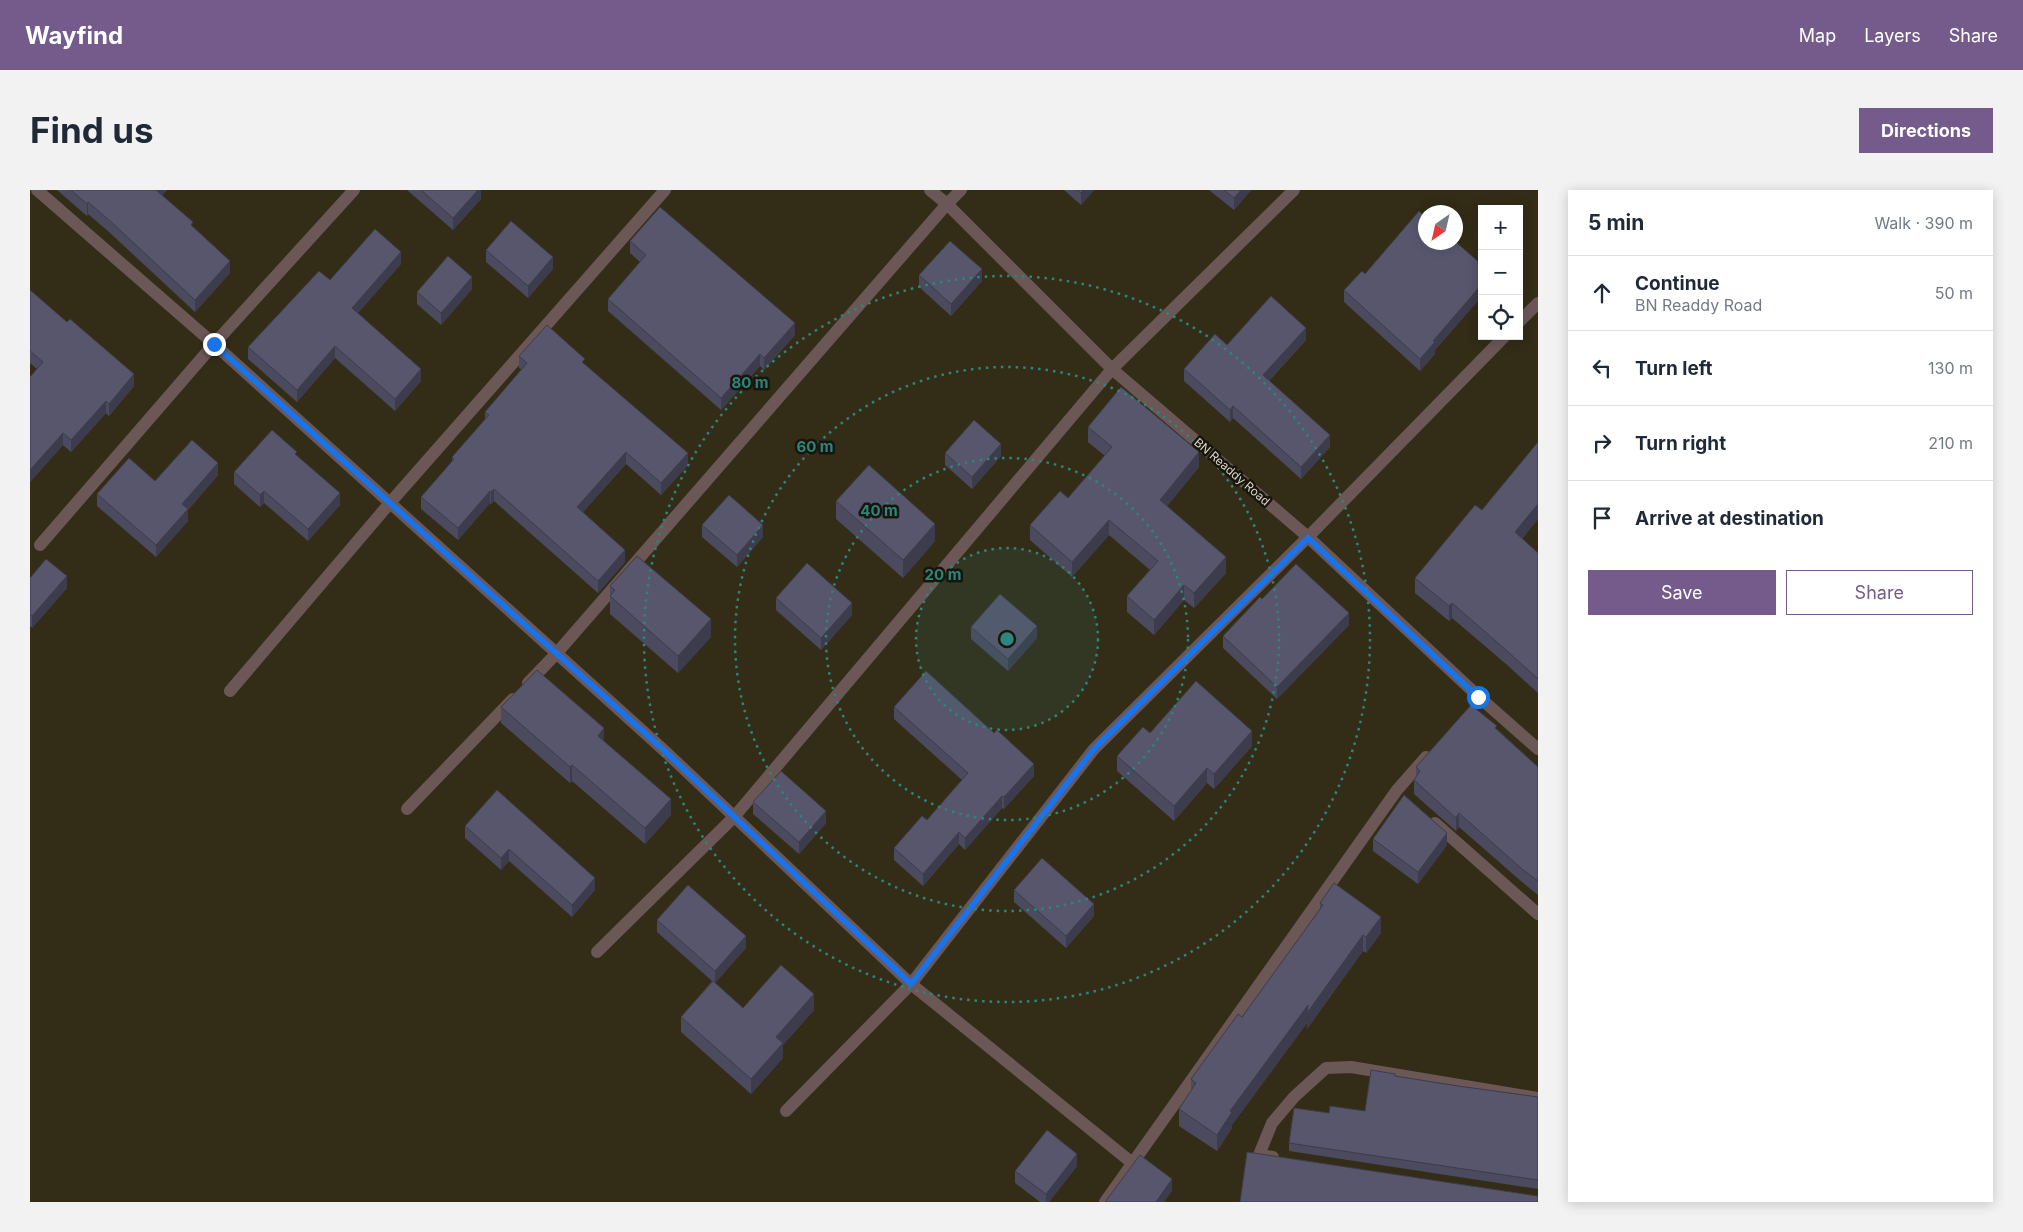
<!DOCTYPE html>
<meta charset="utf-8">
<style>
:root{--surface:#fff;--page:#f2f2f3;--text:#1f2937;--muted:#747a83;--line:#e0e1e3;--accent:#745b8c}
body{margin:0;font-family:Inter,sans-serif;background:var(--page);color:var(--text)}
.controls{position:absolute;right:15px;top:15px;display:grid;overflow:hidden;border-radius:0px;box-shadow:0 2px 12px #0003}
.controls button{width:45px;height:45px;display:grid;place-items:center;padding:0;border:0;border-bottom:1px solid var(--line);background:var(--surface);color:var(--text);font:25px sans-serif}
.compass{position:absolute;left:1388px;top:15px;width:45px;height:45px;border-radius:50%;background:var(--surface);box-shadow:0 2px 12px #0003;rotate:214deg}
.stop{position:absolute;width:15px;height:15px;margin:-11px;border:4px solid #1a73e8;border-radius:50%;background:#fff}
.stop.end{background:#1a73e8;border-color:#fff;box-shadow:0 1px 5px #0008}
.list{margin:0;padding:0;list-style:none}
h2{display:flex;justify-content:space-between;align-items:center;height:65px;margin:0;padding:0 20px;font-size:21px}
h2 small{font-size:16px;font-weight:400;color:var(--muted)}
.list li{display:grid;grid-template-columns:32px 1fr auto;gap:15px;align-items:center;box-sizing:border-box;height:75px;padding:0 20px;border-top:1px solid var(--line)}
.list b{display:block;font-size:19px;white-space:nowrap}
.list p{margin:0;font-size:16px;white-space:nowrap;color:var(--muted)}
.list em{font-size:16px;font-style:normal;color:var(--muted)}
.actions{display:flex;gap:10px;padding:15px 20px}
.actions a{flex:1;padding:11px 0;border:1px solid var(--accent);border-radius:0px;text-align:center;font-size:18px;color:var(--accent)}
.actions .main{background:var(--accent);color:#fff}
.icon{flex:none;width:28px;height:28px;fill:none;stroke:currentColor;stroke-width:2;stroke-linecap:round;stroke-linejoin:round}
.map{position:relative;flex:none;width:1508px;height:1012px;overflow:hidden;border-radius:0px}
header{display:flex;align-items:center;gap:30px;box-sizing:border-box;height:70px;padding:0 25px;background:var(--accent);color:#fff}
header strong{font-size:24px}
nav{display:flex;gap:28px;margin-inline-start:auto;font-size:18px}
.intro{display:flex;align-items:center;justify-content:space-between;box-sizing:border-box;height:120px;padding:0 30px}
h1{margin:0;font-size:35px}
.button{padding:12px 22px;border-radius:0px;background:var(--accent);color:#fff;font-size:18px;font-weight:700}
main{display:flex;gap:30px;padding:0 30px}
aside{flex:1;background:var(--surface);border-radius:0px;box-shadow:0 2px 12px #0003}
.map>svg:first-child{display:block}
</style>
<header>
<strong>Wayfind</strong>
<nav><a>Map</a><a>Layers</a><a>Share</a></nav>
</header>
<div class="intro"><h1>Find us</h1><a class="button">Directions</a></div>
<main>
<div class="map">
<svg width="1508" height="1012" viewBox="0 0 1508 1012">
<rect width="100%" height="100%" fill="#332d17"/>
<g fill="none" stroke-linecap="round" stroke-linejoin="round">
<!-- minor -->
<g stroke="#6c5757" stroke-width="12">
<polyline points="7,0 184,154 637,563 881,794 1101,972"/>
<polyline points="1489,132 1508,113"/>
<polyline points="10,355 184,154 324,0"/>
<polyline points="498,493 526,464 917,14 931,0"/>
<polyline points="200,501 359,314 635,0"/>
<polyline points="377,619 483,509"/>
<polyline points="1405,633 1508,724"/>
<polyline points="567,762 704,627 1082,179 1264,0"/>
<polyline points="756,921 881,794 1064,559 1278,347 1475,146"/>
<polyline points="1243,967 1229,965 1242,933 1264,907 1296,878 1321,877 1508,908"/>
<polyline points="1075,1012 1367,600 1396,567"/>
</g>
<!-- tertiary -->
<polyline stroke="#6c5757" stroke-width="12" points="900,0 917,14 1082,179 1278,347 1449,507 1508,559"/>
</g>
<!-- wall -->
<g fill="#4b4a5e">
<polygon points="27,0 137,0 132,5 163,38 200,83 165,122 79,42 58,24 57,26"/>
<polygon points="377,0 451,0 451,9 423,40"/>
<polygon points="1034,0 1064,0 1051,15"/>
<polygon points="1179,0 1221,0 1204,20"/>
<polygon points="600,51 765,145 734,180 730,176 691,220 578,121 578,109 610,72 600,63"/>
<polygon points="456,60 523,79 498,108 456,72"/>
<polygon points="371,74 328,123 391,191 365,221 305,168 267,212 218,169 218,157 300,90"/>
<polygon points="1452,75 1452,106 1405,160 1405,164 1390,181 1314,112 1314,100 1335,84"/>
<polygon points="889,85 952,91 921,126 889,97"/>
<polygon points="442,99 411,135 387,114 387,102"/>
<polygon points="0,100 104,196 79,226 76,223 41,262 33,255 0,292 0,187 7,179 0,173"/>
<polygon points="1276,150 1239,191 1300,257 1271,289 1203,228 1200,232 1154,191 1154,179 1197,155"/>
<polygon points="489,166 555,175 658,275 631,305 596,274 553,322 595,372 568,403 464,311 461,314 460,313 428,350 391,319 391,307 422,272 422,267 455,229 455,222 492,180 489,178"/>
<polygon points="1058,237 1169,277 1137,316 1196,383 1164,418 1154,410 1124,445 1097,422 1097,406 1120,380 1079,345 1042,387 1000,350 1000,335 1038,308 1075,266 1058,252"/>
<polygon points="1508,252 1508,329 1492,349 1508,363 1508,503 1476,474 1422,428 1419,431 1385,403 1385,388 1452,320"/>
<polygon points="915,263 971,266 942,299 915,275"/>
<polygon points="267,266 310,315 278,351 234,313 230,317 204,294 204,282"/>
<polygon points="188,285 158,320 158,331 126,367 67,316 67,304 125,291"/>
<polygon points="806,311 905,351 873,388 806,329"/>
<polygon points="672,335 733,347 707,377 672,347"/>
<polygon points="0,388 37,398 2,438 0,436"/>
<polygon points="580,396 681,447 648,483 580,424"/>
<polygon points="746,408 822,425 791,460 746,420"/>
<polygon points="1319,435 1247,509 1193,458 1193,446"/>
<polygon points="941,437 1007,448 978,481 941,449"/>
<polygon points="471,517 574,551 641,625 615,654 542,591 540,593 471,533"/>
<polygon points="864,517 1004,586 974,619 972,618 935,660 929,654 893,696 864,670 864,658 897,630 932,590 864,529"/>
<polygon points="1467,539 1508,577 1508,705 1492,692 1429,637 1426,641 1384,604 1384,590 1386,588 1386,577"/>
<polygon points="1120,543 1222,556 1184,599 1177,593 1144,631 1087,581 1087,566"/>
<polygon points="723,612 796,633 769,664 723,624"/>
<polygon points="435,636 565,700 542,727 479,671 471,680 435,648"/>
<polygon points="1343,649 1417,655 1388,694 1343,661"/>
<polygon points="984,700 1064,726 1036,758 984,712"/>
<polygon points="1290,713 1351,743 1336,763 1333,761 1277,839 1277,833 1202,935 1202,938 1187,961 1149,936 1149,919 1161,901 1161,889 1212,827 1290,719"/>
<polygon points="627,730 716,758 685,793 713,818 784,820 753,855 753,868 721,904 651,842 651,827 682,791 627,742"/>
<polygon points="1365,886 1428,896 1508,907 1508,999 1259,961 1259,953 1299,923 1335,921"/>
<polygon points="1047,976 1019,1012 1010,1012 985,993 985,981"/>
</g>
<!-- shaded-wall -->
<g fill="#3d3c4c">
<polygon points="126,0 137,0 126,12"/>
<polygon points="445,0 451,0 451,9 423,40 423,28"/>
<polygon points="1053,0 1064,0 1051,15 1051,3"/>
<polygon points="1211,0 1221,0 1204,20 1204,8"/>
<polygon points="58,12 58,24 57,26 57,14"/>
<polygon points="371,62 371,74 322,130 322,118"/>
<polygon points="523,67 523,79 498,108 498,96"/>
<polygon points="200,71 200,83 165,122 165,110"/>
<polygon points="952,79 952,91 921,126 921,114"/>
<polygon points="442,87 442,99 411,135 411,123"/>
<polygon points="1452,94 1452,106 1405,160 1405,164 1390,181 1390,169 1403,151"/>
<polygon points="765,133 765,145 734,180 734,168"/>
<polygon points="1276,138 1276,150 1233,197 1233,185"/>
<polygon points="305,156 305,168 267,212 267,200"/>
<polygon points="730,164 730,176 691,220 691,208"/>
<polygon points="391,179 391,191 365,221 365,209"/>
<polygon points="104,184 104,196 79,226 79,214"/>
<polygon points="76,211 76,223 41,262 41,250"/>
<polygon points="1203,216 1203,228 1200,232 1200,220"/>
<polygon points="33,243 33,255 0,292 0,280"/>
<polygon points="1300,245 1300,257 1271,289 1271,277"/>
<polygon points="971,254 971,266 942,299 942,287"/>
<polygon points="596,262 596,274 547,329 547,317"/>
<polygon points="1169,262 1169,277 1130,325 1130,310"/>
<polygon points="658,263 658,275 631,305 631,293"/>
<polygon points="188,273 188,285 158,320 158,331 126,367 126,355 152,314"/>
<polygon points="464,299 464,311 461,314 461,302"/>
<polygon points="234,301 234,313 230,317 230,305"/>
<polygon points="460,301 460,313 428,350 428,338"/>
<polygon points="310,303 310,315 278,351 278,339"/>
<polygon points="1508,314 1508,329 1485,357 1485,342"/>
<polygon points="1079,330 1079,345 1042,387 1042,372"/>
<polygon points="905,334 905,351 873,388 873,370"/>
<polygon points="733,335 733,347 707,377 707,365"/>
<polygon points="595,360 595,372 568,403 568,391"/>
<polygon points="1196,367 1196,383 1164,418 1164,403"/>
<polygon points="37,386 37,398 2,438 2,426"/>
<polygon points="1154,395 1154,410 1124,445 1124,430"/>
<polygon points="822,413 822,425 791,460 791,448"/>
<polygon points="1422,413 1422,428 1419,431 1419,416"/>
<polygon points="1319,423 1319,435 1247,509 1247,497"/>
<polygon points="681,429 681,447 648,483 648,466"/>
<polygon points="1007,436 1007,448 978,481 978,469"/>
<polygon points="574,538 574,554 568,546"/>
<polygon points="1222,541 1222,556 1184,599 1184,584"/>
<polygon points="1004,574 1004,586 974,619 974,607"/>
<polygon points="542,575 542,591 540,593 540,577"/>
<polygon points="1177,578 1177,593 1144,631 1144,616"/>
<polygon points="972,606 972,618 935,660 935,648"/>
<polygon points="641,609 641,625 615,654 615,638"/>
<polygon points="796,621 796,633 769,664 769,652"/>
<polygon points="1429,623 1429,637 1426,641 1426,628"/>
<polygon points="929,642 929,654 893,696 893,684"/>
<polygon points="1417,643 1417,655 1388,694 1388,682"/>
<polygon points="479,659 479,671 471,680 471,668"/>
<polygon points="565,688 565,700 542,727 542,715"/>
<polygon points="1064,714 1064,726 1036,758 1036,746"/>
<polygon points="1351,727 1351,743 1336,763 1336,747"/>
<polygon points="1333,745 1333,761 1277,839 1277,833 1202,935 1202,938 1187,961 1187,945 1200,921 1278,815"/>
<polygon points="716,746 716,758 685,793 685,781"/>
<polygon points="784,804 784,820 753,855 753,868 721,904 721,889 746,847"/>
<polygon points="1047,964 1047,976 1019,1012 1016,1012 1016,1004"/>
<polygon points="1142,989 1142,1001 1134,1012 1126,1012"/>
</g>
<!-- building -->
<g fill="#57566d" stroke="#3d3c4c">
<polygon points="41,0 126,0 163,32 161,35 200,71 165,110 79,30 58,12 57,14"/>
<polygon points="391,0 448,0 423,28"/>
<polygon points="1047,0 1053,0 1051,3"/>
<polygon points="1194,0 1211,0 1204,8"/>
<polygon points="630,17 765,133 734,168 730,164 691,208 578,109 616,65 600,51"/>
<polygon points="1389,21 1396,27 1396,52 1426,52 1452,75 1452,94 1403,151 1405,152 1390,169 1314,100 1332,81 1335,84"/>
<polygon points="481,31 523,67 498,96 456,60"/>
<polygon points="345,39 371,62 322,118 391,179 365,209 305,156 267,200 218,157 289,81 300,90"/>
<polygon points="920,51 952,79 921,114 889,85"/>
<polygon points="418,66 442,87 411,123 387,102"/>
<polygon points="0,100 37,132 40,129 104,184 79,214 76,211 41,250 33,243 0,280 0,187 13,172 0,161"/>
<polygon points="1241,106 1276,138 1233,185 1300,245 1271,277 1203,216 1200,220 1154,179 1185,144 1197,155"/>
<polygon points="517,135 555,169 552,172 658,263 631,293 596,262 547,317 595,360 568,391 464,299 461,302 460,301 428,338 391,307 424,269 422,267 459,225 455,222 497,173 489,166"/>
<polygon points="1091,197 1169,262 1130,310 1196,367 1164,403 1154,395 1124,430 1097,406 1128,371 1079,330 1042,372 1000,335 1030,301 1038,308 1082,257 1058,237"/>
<polygon points="944,230 971,254 942,287 915,263"/>
<polygon points="242,240 267,262 265,264 310,303 278,339 234,301 230,305 204,282"/>
<polygon points="162,250 188,273 152,314 158,319 126,355 67,304 99,268 125,291"/>
<polygon points="1508,252 1508,314 1485,342 1508,363 1508,489 1476,460 1422,413 1419,416 1385,388 1445,315 1452,320"/>
<polygon points="839,275 905,334 873,370 806,311"/>
<polygon points="699,305 733,335 707,365 672,335"/>
<polygon points="607,366 681,429 648,466 580,406 585,400 580,396"/>
<polygon points="16,369 37,386 2,426 0,424 0,388"/>
<polygon points="777,373 822,413 791,448 746,408"/>
<polygon points="1266,374 1319,423 1247,497 1193,446 1230,407 1232,409"/>
<polygon points="970,404 1007,436 978,469 941,437"/>
<polygon points="507,480 574,538 568,546 641,609 615,638 542,575 540,577 471,517"/>
<polygon points="896,481 964,543 967,540 1004,574 974,607 972,606 935,648 929,642 893,684 864,658 892,626 897,630 938,583 864,517"/>
<polygon points="1166,491 1222,541 1184,584 1177,578 1144,616 1087,566 1113,537 1120,543"/>
<polygon points="1441,515 1467,536 1465,538 1508,577 1508,691 1492,679 1429,623 1426,628 1384,590 1390,581 1386,577"/>
<polygon points="751,581 796,621 769,652 723,612"/>
<polygon points="467,600 565,688 542,715 479,659 471,668 435,636"/>
<polygon points="1374,605 1417,643 1388,682 1343,649"/>
<polygon points="1012,668 1064,714 1036,746 984,700"/>
<polygon points="1304,693 1351,727 1336,747 1333,745 1277,823 1278,815 1200,921 1202,922 1187,945 1149,919 1166,893 1161,889 1208,824 1212,827 1293,715 1290,713"/>
<polygon points="658,695 716,746 685,781 627,730"/>
<polygon points="751,775 784,804 746,847 753,853 721,889 651,827 683,791 713,818"/>
<polygon points="1341,880 1365,884 1365,886 1428,896 1508,907 1508,990 1259,953 1264,918 1299,923 1300,916 1335,921"/>
<polygon points="1017,940 1047,964 1016,1004 985,981"/>
<polygon points="1217,962 1507,1006 1508,1006 1508,1012 1210,1012"/>
<polygon points="1110,965 1142,989 1126,1012 1075,1012"/>
</g>
<g fill="none" stroke-linecap="round" stroke-linejoin="round">
<!-- route -->
<polyline stroke="#1a73e8" stroke-width="6" points="184,154 637,563 881,794 1064,559 1278,348 1448,507"/>
</g>
<!-- distance rings -->
<circle cx="977" cy="449" r="91" fill="#2e857c" fill-opacity=".12"/>
<g fill="none" stroke="#2e857c" stroke-width="2.5" stroke-dasharray="2.5 5">
<circle cx="977" cy="449" r="91"/>
<circle cx="977" cy="449" r="181"/>
<circle cx="977" cy="449" r="272"/>
<circle cx="977" cy="449" r="363"/>
</g>
<g text-anchor="middle" stroke-width="5" stroke-linejoin="round" paint-order="stroke">
<!-- street labels -->
<g font-size="12" fill="#dbd7ca" stroke="#18150c">
<text transform="translate(1202 282) rotate(41)" y="4">BN Readdy Road</text>
</g>
</g>
<circle cx="977" cy="449" r="8" fill="#2e857c" stroke="#18150c" stroke-width="2.5"/>
<g font-size="15" text-anchor="middle" font-weight="bold" fill="#2e857c" stroke="#18150c" stroke-width="5" stroke-linejoin="round" paint-order="stroke">
<text x="720" y="198">80 m</text>
<text x="785" y="262">60 m</text>
<text x="849" y="326">40 m</text>
<text x="913" y="390">20 m</text>
</g>
</svg>
<div class="controls">
<button>+</button>
<button>−</button>
<button><svg class="icon" aria-label="locate" viewBox="0 0 24 24"><circle cx="12" cy="12" r="6"/><path d="M12 2v4M12 18v4M2 12h4M18 12h4"/></svg></button>
</div>
<svg class="compass" viewBox="-18 -18 36 36"><path d="M0-13l5 13h-10z" fill="#e53935"/><path d="M0 13l5-13h-10z" fill="#747a83"/></svg>
<div class="stop" style="left:1448px;top:507px"></div>
<div class="stop end" style="left:184px;top:154px"></div>
</div>
<aside>
<h2>5 min<small>Walk · 390 m</small></h2>
<ul class="list">
<li><svg class="icon" aria-label="ahead" viewBox="0 0 24 24"><path d="M12 20V5M6 11l6-6 6 6"/></svg><div><b>Continue</b><p>BN Readdy Road</p></div><em>50 m</em></li>
<li><svg class="icon" aria-label="left" viewBox="0 0 24 24"><path d="M17 20v-9H6M10 6l-5 5 5 5"/></svg><div><b>Turn left</b></div><em>130 m</em></li>
<li><svg class="icon" aria-label="right" viewBox="0 0 24 24"><path d="M7 20v-9h11M14 6l5 5-5 5"/></svg><div><b>Turn right</b></div><em>210 m</em></li>
<li><svg class="icon" aria-label="arrive" viewBox="0 0 24 24"><path d="M6 21V4h12l-3 4 3 4H6"/></svg><div><b>Arrive at destination</b></div></li>
</ul>
<div class="actions"><a class="main">Save</a><a>Share</a></div>
</aside>
</main>
